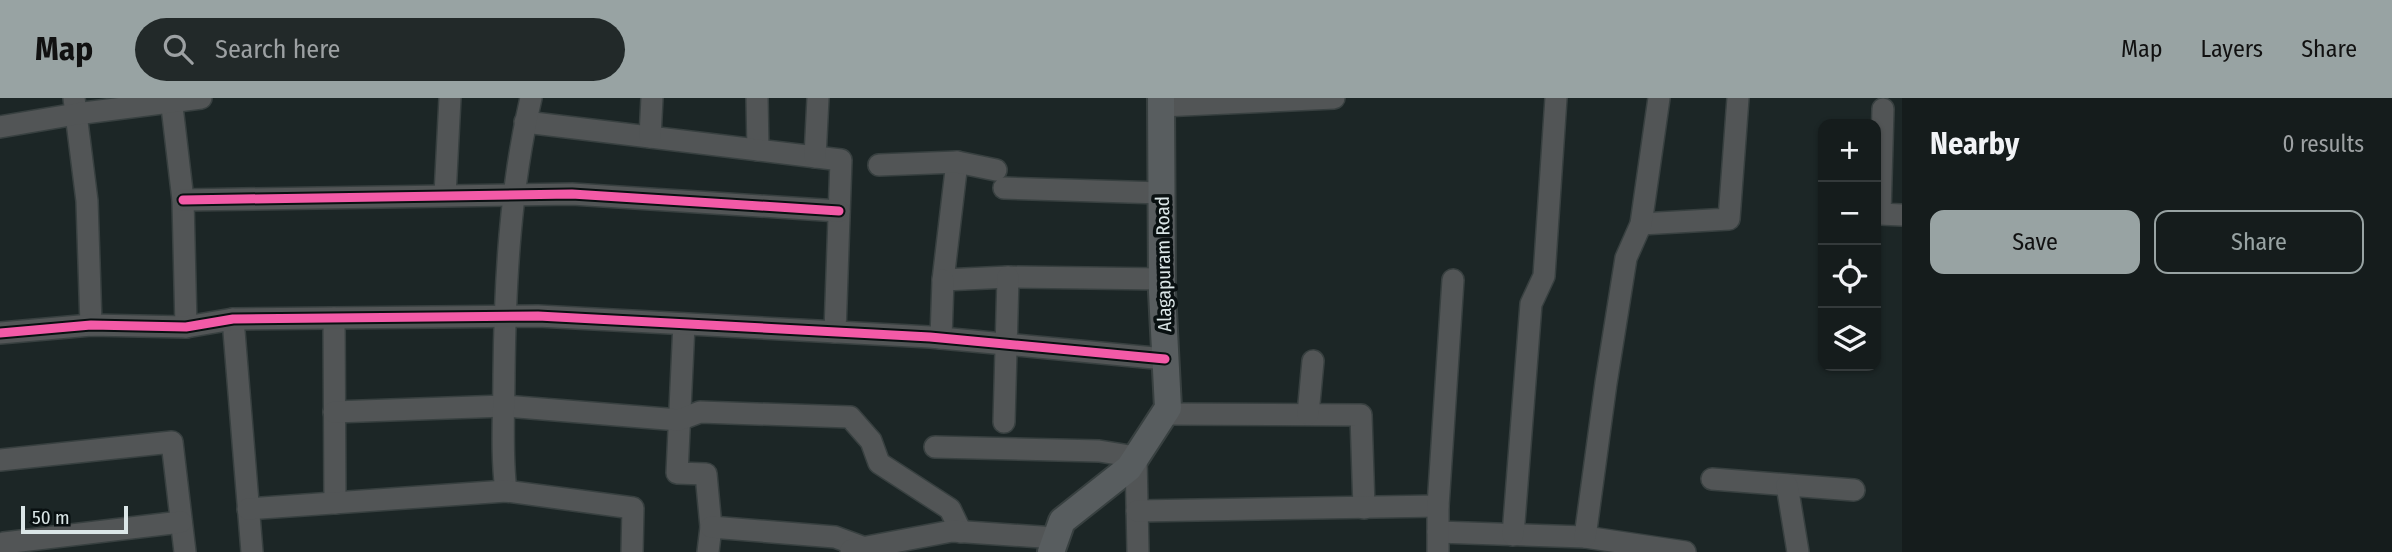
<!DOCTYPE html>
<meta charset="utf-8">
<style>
:root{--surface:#151c1c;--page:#222929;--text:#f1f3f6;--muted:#9da1a3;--line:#343a3b;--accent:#98a3a3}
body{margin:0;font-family:"Fira Sans Condensed",sans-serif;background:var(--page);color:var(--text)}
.controls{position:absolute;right:21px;top:21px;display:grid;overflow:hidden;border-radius:14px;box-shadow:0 2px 5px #0004}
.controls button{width:63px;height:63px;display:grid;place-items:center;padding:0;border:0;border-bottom:2px solid var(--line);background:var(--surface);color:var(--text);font:35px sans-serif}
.scale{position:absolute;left:21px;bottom:18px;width:107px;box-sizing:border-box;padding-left:7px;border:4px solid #dbe6e7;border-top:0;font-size:19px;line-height:24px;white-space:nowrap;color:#dbe6e7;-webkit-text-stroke:5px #091011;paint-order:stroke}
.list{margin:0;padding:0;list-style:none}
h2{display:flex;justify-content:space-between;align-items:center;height:91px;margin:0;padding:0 28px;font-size:30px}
h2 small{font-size:23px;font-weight:400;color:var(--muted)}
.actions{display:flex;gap:14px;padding:21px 28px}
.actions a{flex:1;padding:16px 0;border:2px solid var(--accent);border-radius:14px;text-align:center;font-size:24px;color:var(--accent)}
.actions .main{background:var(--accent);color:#111}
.icon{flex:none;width:38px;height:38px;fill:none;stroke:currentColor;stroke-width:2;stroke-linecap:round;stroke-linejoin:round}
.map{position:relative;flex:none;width:1902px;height:454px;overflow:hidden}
header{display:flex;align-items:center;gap:42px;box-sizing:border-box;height:98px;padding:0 35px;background:var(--accent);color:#111}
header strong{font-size:33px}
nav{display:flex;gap:38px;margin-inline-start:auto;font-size:24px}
.search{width:490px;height:63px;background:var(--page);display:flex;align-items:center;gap:18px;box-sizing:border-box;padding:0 24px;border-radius:38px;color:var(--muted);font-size:26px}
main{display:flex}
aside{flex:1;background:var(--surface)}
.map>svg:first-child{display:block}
</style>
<header>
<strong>Map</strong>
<div class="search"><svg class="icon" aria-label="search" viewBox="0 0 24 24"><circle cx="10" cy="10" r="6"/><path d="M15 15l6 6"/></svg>Search here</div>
<nav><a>Map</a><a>Layers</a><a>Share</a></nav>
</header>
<main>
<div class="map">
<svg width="1902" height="454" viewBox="0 0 1902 454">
<rect width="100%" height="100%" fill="#1c2626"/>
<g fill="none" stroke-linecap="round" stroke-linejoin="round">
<!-- minor casing -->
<g stroke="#384040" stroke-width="24">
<g id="minor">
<polyline points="74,0 87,103 91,227"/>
<polyline points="171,0 183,102 186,229"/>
<polyline points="757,0 758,52"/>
<polyline points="1161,8 1334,0"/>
<polyline points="1883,11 1880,116 1902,117"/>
<polyline points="525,24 841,62 835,234"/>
<polyline points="0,29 76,16 201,0"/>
<polyline points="650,39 652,0"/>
<polyline points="815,59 818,0"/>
<polyline points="957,64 943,182 1008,179 1161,181"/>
<polyline points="879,67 957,64 996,72"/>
<polyline points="1004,90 1161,95"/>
<polyline points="445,97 450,0"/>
<polyline points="183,102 572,96 839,113"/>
<polyline points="1641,126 1729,121 1738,0"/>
<polyline points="334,220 335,405"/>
<polyline points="233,221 252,454"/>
<polyline points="684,226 677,375 706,376 711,429 708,454"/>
<polyline points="0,235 91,227 186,229 233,221 538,218 930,239 1165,261"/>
<polyline points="941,240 943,182"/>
<polyline points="334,314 504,308 679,322 700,314 850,319 871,343 879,365 950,411 961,434"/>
<polyline points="1164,316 1361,317 1364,410"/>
<polyline points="1308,316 1313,263"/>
<polyline points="1004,324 1008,179"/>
<polyline points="935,349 1099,353 1136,359 1138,454"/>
<polyline points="0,362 172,344 185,454"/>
<polyline points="1712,381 1854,392"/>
<polyline points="1787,387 1798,454"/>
<path d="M506,393C501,354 504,315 504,276C505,184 510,90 531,0"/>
<polyline points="248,411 506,393 633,410 632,454"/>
<polyline points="1137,413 1438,408"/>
<polyline points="711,429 835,439 865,450"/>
<polyline points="1438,434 1585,439 1685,454"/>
<polyline points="1513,437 1531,206 1544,178 1556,0"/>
<polyline points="1585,439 1606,285 1626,160 1641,126 1659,0"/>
<polyline points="4,445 181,424"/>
<polyline points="851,452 952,433 1056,440"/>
<polyline points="1438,454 1438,408 1453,182"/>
</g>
</g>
<!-- major casing -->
<g stroke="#384040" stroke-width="30">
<polyline id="major" points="1051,454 1062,423 1129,370 1168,310 1162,194 1161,0"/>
</g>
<!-- minor -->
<use href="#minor" stroke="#525556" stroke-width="21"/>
<!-- major -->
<use href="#major" stroke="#585d5f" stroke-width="26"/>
<!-- cycleway casing -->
<g stroke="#091011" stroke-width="13">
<g id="cycleway">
<polyline points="183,102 572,96 839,113"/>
<polyline points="0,235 91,227 186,229 233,221 538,218 930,239 1165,261"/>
</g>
</g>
<!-- cycleway -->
<use href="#cycleway" stroke="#f35aa7" stroke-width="9"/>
</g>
<g text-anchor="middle" stroke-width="7" stroke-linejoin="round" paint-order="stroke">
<!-- street labels -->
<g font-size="19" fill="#dbe6e7" stroke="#091011">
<text transform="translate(1163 166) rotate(-91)" y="7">Alagapuram Road</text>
</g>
</g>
</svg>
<div class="controls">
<button>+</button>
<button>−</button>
<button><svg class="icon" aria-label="locate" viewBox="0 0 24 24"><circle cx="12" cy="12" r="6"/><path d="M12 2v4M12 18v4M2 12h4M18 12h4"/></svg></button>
<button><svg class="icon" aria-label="layers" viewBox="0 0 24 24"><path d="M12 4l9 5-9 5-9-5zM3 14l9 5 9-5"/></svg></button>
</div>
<div class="scale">50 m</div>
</div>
<aside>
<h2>Nearby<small>0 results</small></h2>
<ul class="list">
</ul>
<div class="actions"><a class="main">Save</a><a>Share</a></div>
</aside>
</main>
